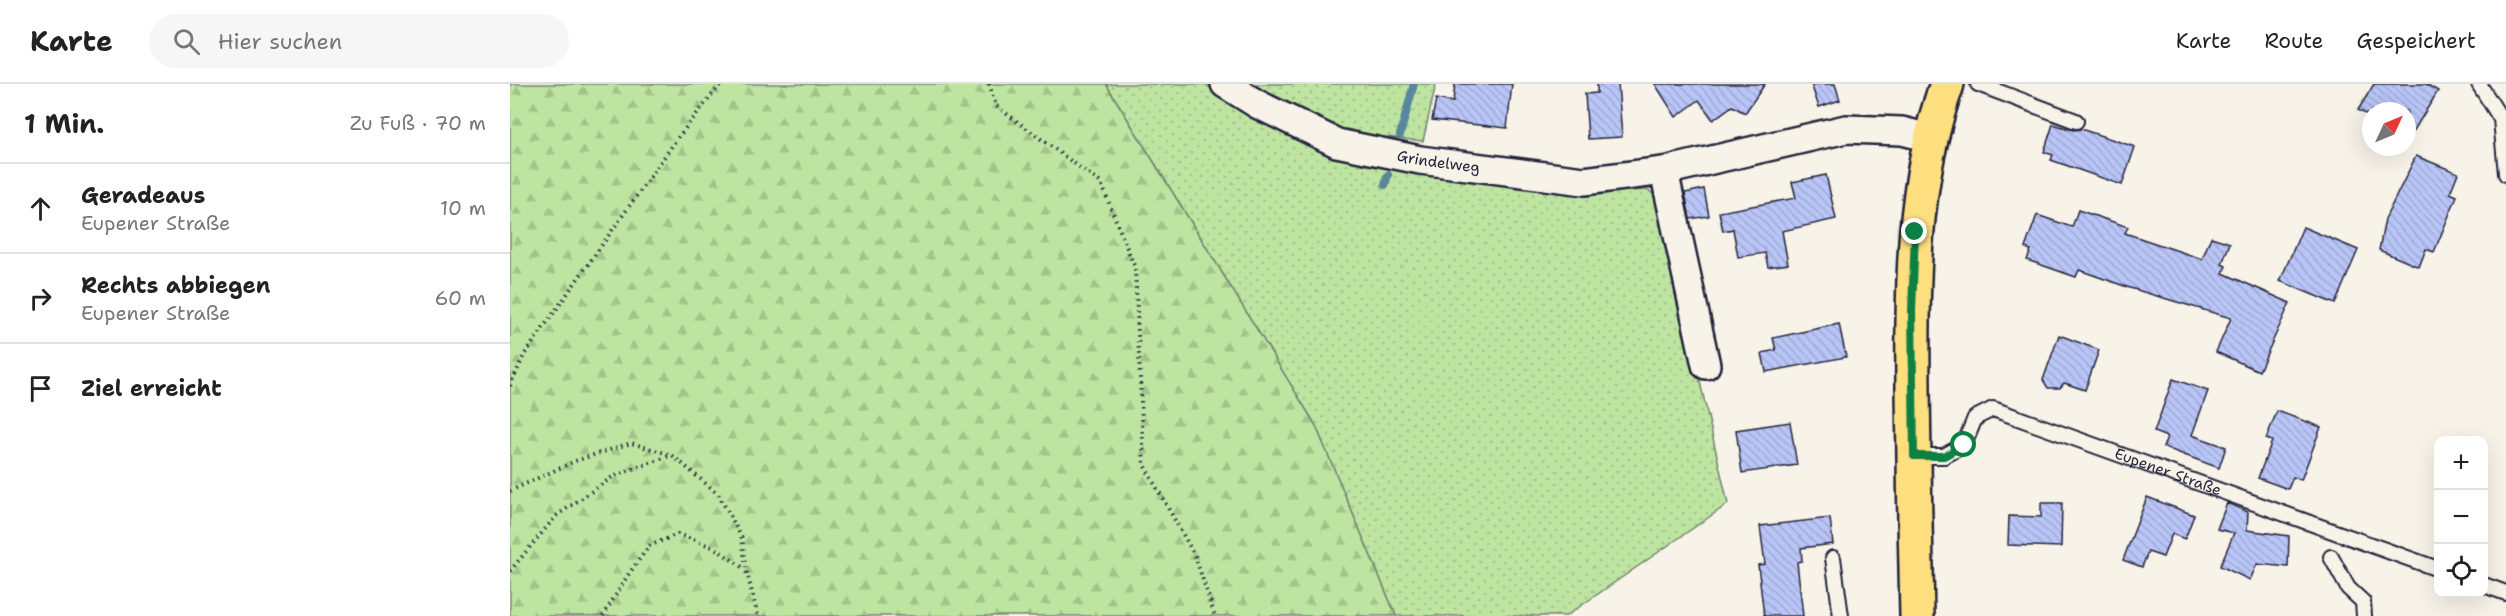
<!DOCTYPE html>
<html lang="de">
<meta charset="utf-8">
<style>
:root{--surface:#fff;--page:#f6f6f6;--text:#222;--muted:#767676;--line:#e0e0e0}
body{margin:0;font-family:"Shantell Sans",sans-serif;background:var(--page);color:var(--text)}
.controls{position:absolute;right:18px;bottom:18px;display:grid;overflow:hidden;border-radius:12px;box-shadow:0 6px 24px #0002}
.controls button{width:54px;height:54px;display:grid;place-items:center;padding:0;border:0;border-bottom:2px solid var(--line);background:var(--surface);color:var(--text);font:30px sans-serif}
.compass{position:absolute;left:1852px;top:18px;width:54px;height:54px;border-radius:50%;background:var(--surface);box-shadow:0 6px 24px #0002;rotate:46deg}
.stop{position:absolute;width:18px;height:18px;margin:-14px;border:4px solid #0b8043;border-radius:50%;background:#fff}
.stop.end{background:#0b8043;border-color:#fff;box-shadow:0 2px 6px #0008}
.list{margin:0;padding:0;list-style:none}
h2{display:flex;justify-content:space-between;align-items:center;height:78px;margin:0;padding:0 24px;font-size:26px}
h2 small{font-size:20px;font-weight:400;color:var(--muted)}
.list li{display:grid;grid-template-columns:39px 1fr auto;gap:18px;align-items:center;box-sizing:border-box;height:90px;padding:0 24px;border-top:2px solid var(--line)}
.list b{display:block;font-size:22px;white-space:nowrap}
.list p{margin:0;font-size:20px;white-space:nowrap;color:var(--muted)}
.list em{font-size:20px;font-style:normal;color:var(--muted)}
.icon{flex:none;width:33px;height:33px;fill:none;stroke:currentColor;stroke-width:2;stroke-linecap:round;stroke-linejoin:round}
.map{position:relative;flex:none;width:1996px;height:532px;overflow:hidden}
header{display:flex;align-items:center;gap:36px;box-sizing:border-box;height:84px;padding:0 30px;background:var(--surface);border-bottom:2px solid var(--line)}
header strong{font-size:28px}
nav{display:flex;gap:33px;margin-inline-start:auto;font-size:21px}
.search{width:420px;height:54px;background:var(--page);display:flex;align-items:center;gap:15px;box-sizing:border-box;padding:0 21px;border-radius:33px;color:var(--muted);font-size:22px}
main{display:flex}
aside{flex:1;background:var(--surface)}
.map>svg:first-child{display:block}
</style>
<header>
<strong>Karte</strong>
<div class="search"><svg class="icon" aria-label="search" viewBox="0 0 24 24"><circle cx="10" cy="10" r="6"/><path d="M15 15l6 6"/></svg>Hier suchen</div>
<nav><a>Karte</a><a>Route</a><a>Gespeichert</a></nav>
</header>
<main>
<aside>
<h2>1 Min.<small>Zu Fuß · 70 m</small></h2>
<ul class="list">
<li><svg class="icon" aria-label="ahead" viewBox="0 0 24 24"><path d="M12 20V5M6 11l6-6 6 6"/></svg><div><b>Geradeaus</b><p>Eupener Straße</p></div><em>10 m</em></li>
<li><svg class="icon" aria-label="right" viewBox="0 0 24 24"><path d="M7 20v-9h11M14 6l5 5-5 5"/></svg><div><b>Rechts abbiegen</b><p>Eupener Straße</p></div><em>60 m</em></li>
<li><svg class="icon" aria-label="arrive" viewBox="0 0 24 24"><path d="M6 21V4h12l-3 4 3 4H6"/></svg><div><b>Ziel erreicht</b></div></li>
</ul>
</aside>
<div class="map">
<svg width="1996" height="532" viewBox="0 0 1996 532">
<defs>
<pattern id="grass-dots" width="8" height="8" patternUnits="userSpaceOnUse" patternTransform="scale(1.5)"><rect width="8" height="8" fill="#bde4a0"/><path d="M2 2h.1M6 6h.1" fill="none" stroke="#a2c38b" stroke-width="1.8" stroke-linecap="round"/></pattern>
<pattern id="forest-firs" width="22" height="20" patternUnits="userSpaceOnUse" patternTransform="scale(1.5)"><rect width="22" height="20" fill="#bde4a0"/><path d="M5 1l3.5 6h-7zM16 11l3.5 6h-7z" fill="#a2c38b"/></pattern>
<pattern id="building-back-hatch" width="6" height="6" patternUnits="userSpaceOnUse" patternTransform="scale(1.5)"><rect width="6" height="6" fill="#b9c5f6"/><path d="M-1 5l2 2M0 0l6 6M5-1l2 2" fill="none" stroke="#9fa9d4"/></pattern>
</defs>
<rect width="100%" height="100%" fill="#f7f3e8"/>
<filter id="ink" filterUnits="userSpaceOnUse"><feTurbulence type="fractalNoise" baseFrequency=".0167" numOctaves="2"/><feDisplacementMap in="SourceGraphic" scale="12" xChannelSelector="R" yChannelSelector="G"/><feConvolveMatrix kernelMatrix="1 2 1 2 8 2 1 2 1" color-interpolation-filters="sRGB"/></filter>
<g filter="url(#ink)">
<!-- grass -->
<g fill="url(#grass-dots)" stroke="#70836e" stroke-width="1.5">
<polygon points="596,0 695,0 742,30 823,74 1098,108 1138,106 1148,114 1218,420 1056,532 886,532 805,340"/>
<polygon points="739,0 926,0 913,57 835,49 782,26"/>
</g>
<!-- forest -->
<polygon fill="url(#forest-firs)" stroke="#70836e" stroke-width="1.5" points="0,0 596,0 805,340 886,532 0,532"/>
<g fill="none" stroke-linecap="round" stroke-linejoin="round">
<!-- stream -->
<g stroke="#59879c" stroke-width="8">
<polyline points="890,51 904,0"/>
<polyline points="875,101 878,91"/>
</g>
</g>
<!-- building -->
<g fill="url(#building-back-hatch)" stroke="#22223b" stroke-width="1.5">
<polygon points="945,0 1002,0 997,44 922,36 926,15 943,18"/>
<polygon points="1087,0 1108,0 1112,53 1078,55 1075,10 1087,9"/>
<polygon points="1145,0 1255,0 1235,29 1222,22 1203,36 1189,16 1166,33"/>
<polygon points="1301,0 1325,0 1330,16 1309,23"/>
<polygon points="1864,0 1916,0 1928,7 1898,56 1897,27 1861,27 1861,33 1848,26"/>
<polygon points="1543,40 1563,46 1571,45 1625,63 1612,101 1541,76 1543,71 1534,68"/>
<polygon points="1906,72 1948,89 1940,109 1947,112 1924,168 1916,165 1909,183 1869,166 1875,135"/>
<polygon points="1316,91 1326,135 1272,147 1278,180 1258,183 1255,169 1228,173 1223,145 1213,147 1209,128 1286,114 1282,98"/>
<polygon points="1194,105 1199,132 1180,135 1175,109"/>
<polygon points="1568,126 1618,143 1615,149 1692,175 1701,153 1720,159 1712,180 1716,182 1713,189 1780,219 1749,287 1706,268 1721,234 1620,204 1569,186 1566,193 1517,176 1521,166 1515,164 1527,131 1562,143"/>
<polygon points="1793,143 1848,166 1825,220 1770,197"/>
<polygon points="1329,240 1336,273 1256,288 1252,269 1266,266 1263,254"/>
<polygon points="1549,251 1589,266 1575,306 1554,299 1550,304 1538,304 1533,296"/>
<polygon points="1663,295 1698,307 1682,351 1716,363 1709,384 1653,363 1657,353 1644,348"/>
<polygon points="1767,327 1811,343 1791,396 1783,393 1778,405 1748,394 1762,357 1756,355"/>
<polygon points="1280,338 1287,381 1232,389 1226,346"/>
<polygon points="1637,413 1684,431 1675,455 1662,450 1653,473 1638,468 1632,483 1613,476"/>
<polygon points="1531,419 1552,419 1551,463 1498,461 1499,432 1531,433"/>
<polygon points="1717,419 1738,428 1737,446 1779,452 1778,483 1747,480 1740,496 1710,482 1724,449 1707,445"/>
<polygon points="1320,434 1323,460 1291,464 1292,477 1287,478 1293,532 1254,532 1248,481 1255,480 1250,442"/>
</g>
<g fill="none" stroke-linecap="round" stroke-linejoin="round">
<!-- lane casing -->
<g stroke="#22223b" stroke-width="18">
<g id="lane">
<polyline points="1468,0 1566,37"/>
<polyline points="1969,0 1991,35 1996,90"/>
<path id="s1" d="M1404,372H1434L1454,361L1465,334L1483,325L1928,485"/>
<polyline points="1821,473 1838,504 1853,518 1854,532"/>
<polyline points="1323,474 1331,532"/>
<polyline points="1974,501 1996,509"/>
</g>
</g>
<!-- street casing -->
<g stroke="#22223b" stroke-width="32">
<g id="street">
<path id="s2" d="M715,0L747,20L827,59L910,76L1074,97L1154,87L1336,45L1392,47L1420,54"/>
<polyline points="1154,87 1196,281"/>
</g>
</g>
<!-- primary casing -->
<g stroke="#22223b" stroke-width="38">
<path id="primary" d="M1407,532C1405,456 1404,381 1403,305C1402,202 1402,98 1437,0"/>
</g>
<!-- path -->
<g stroke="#22223b" stroke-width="4" stroke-dasharray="1.5 4.5" stroke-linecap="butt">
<polyline points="479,0 486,22 591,99 625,184 634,381 685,472 705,532"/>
<polyline points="0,302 14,271 169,52 211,0"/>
<polyline points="0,407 65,377 121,359 162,371 208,410 232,454 236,485 248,532"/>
<polyline points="0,487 46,432 104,392 162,371"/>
<polyline points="93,532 118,491 139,462 168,450 205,464 235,485"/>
</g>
<!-- lane -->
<use href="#lane" stroke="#f7f3e8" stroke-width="14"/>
<!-- street -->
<use href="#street" stroke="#f7f3e8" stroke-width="27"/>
<!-- primary -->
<use href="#primary" stroke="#fedf80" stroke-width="33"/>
</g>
</g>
<g fill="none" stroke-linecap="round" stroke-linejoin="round" filter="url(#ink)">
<!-- route -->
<polyline stroke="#0b8043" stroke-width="8" points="1405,148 1402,227 1404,372 1434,372 1454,361"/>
</g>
<g text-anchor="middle" stroke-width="6" stroke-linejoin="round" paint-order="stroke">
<!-- street labels -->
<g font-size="15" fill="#22223b" stroke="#f7f3e8">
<text dy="5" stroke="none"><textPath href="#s2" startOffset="230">Grindelweg</textPath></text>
<text dy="5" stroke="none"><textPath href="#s1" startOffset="288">Eupener Straße</textPath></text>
</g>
</g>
</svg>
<div class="controls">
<button>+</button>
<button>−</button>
<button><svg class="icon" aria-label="locate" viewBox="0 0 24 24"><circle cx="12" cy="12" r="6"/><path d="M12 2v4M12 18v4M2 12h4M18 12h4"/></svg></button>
</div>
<svg class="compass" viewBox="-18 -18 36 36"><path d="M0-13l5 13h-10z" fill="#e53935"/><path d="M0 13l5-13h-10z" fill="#767676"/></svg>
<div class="stop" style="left:1454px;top:361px"></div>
<div class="stop end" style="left:1405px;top:148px"></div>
</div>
</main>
